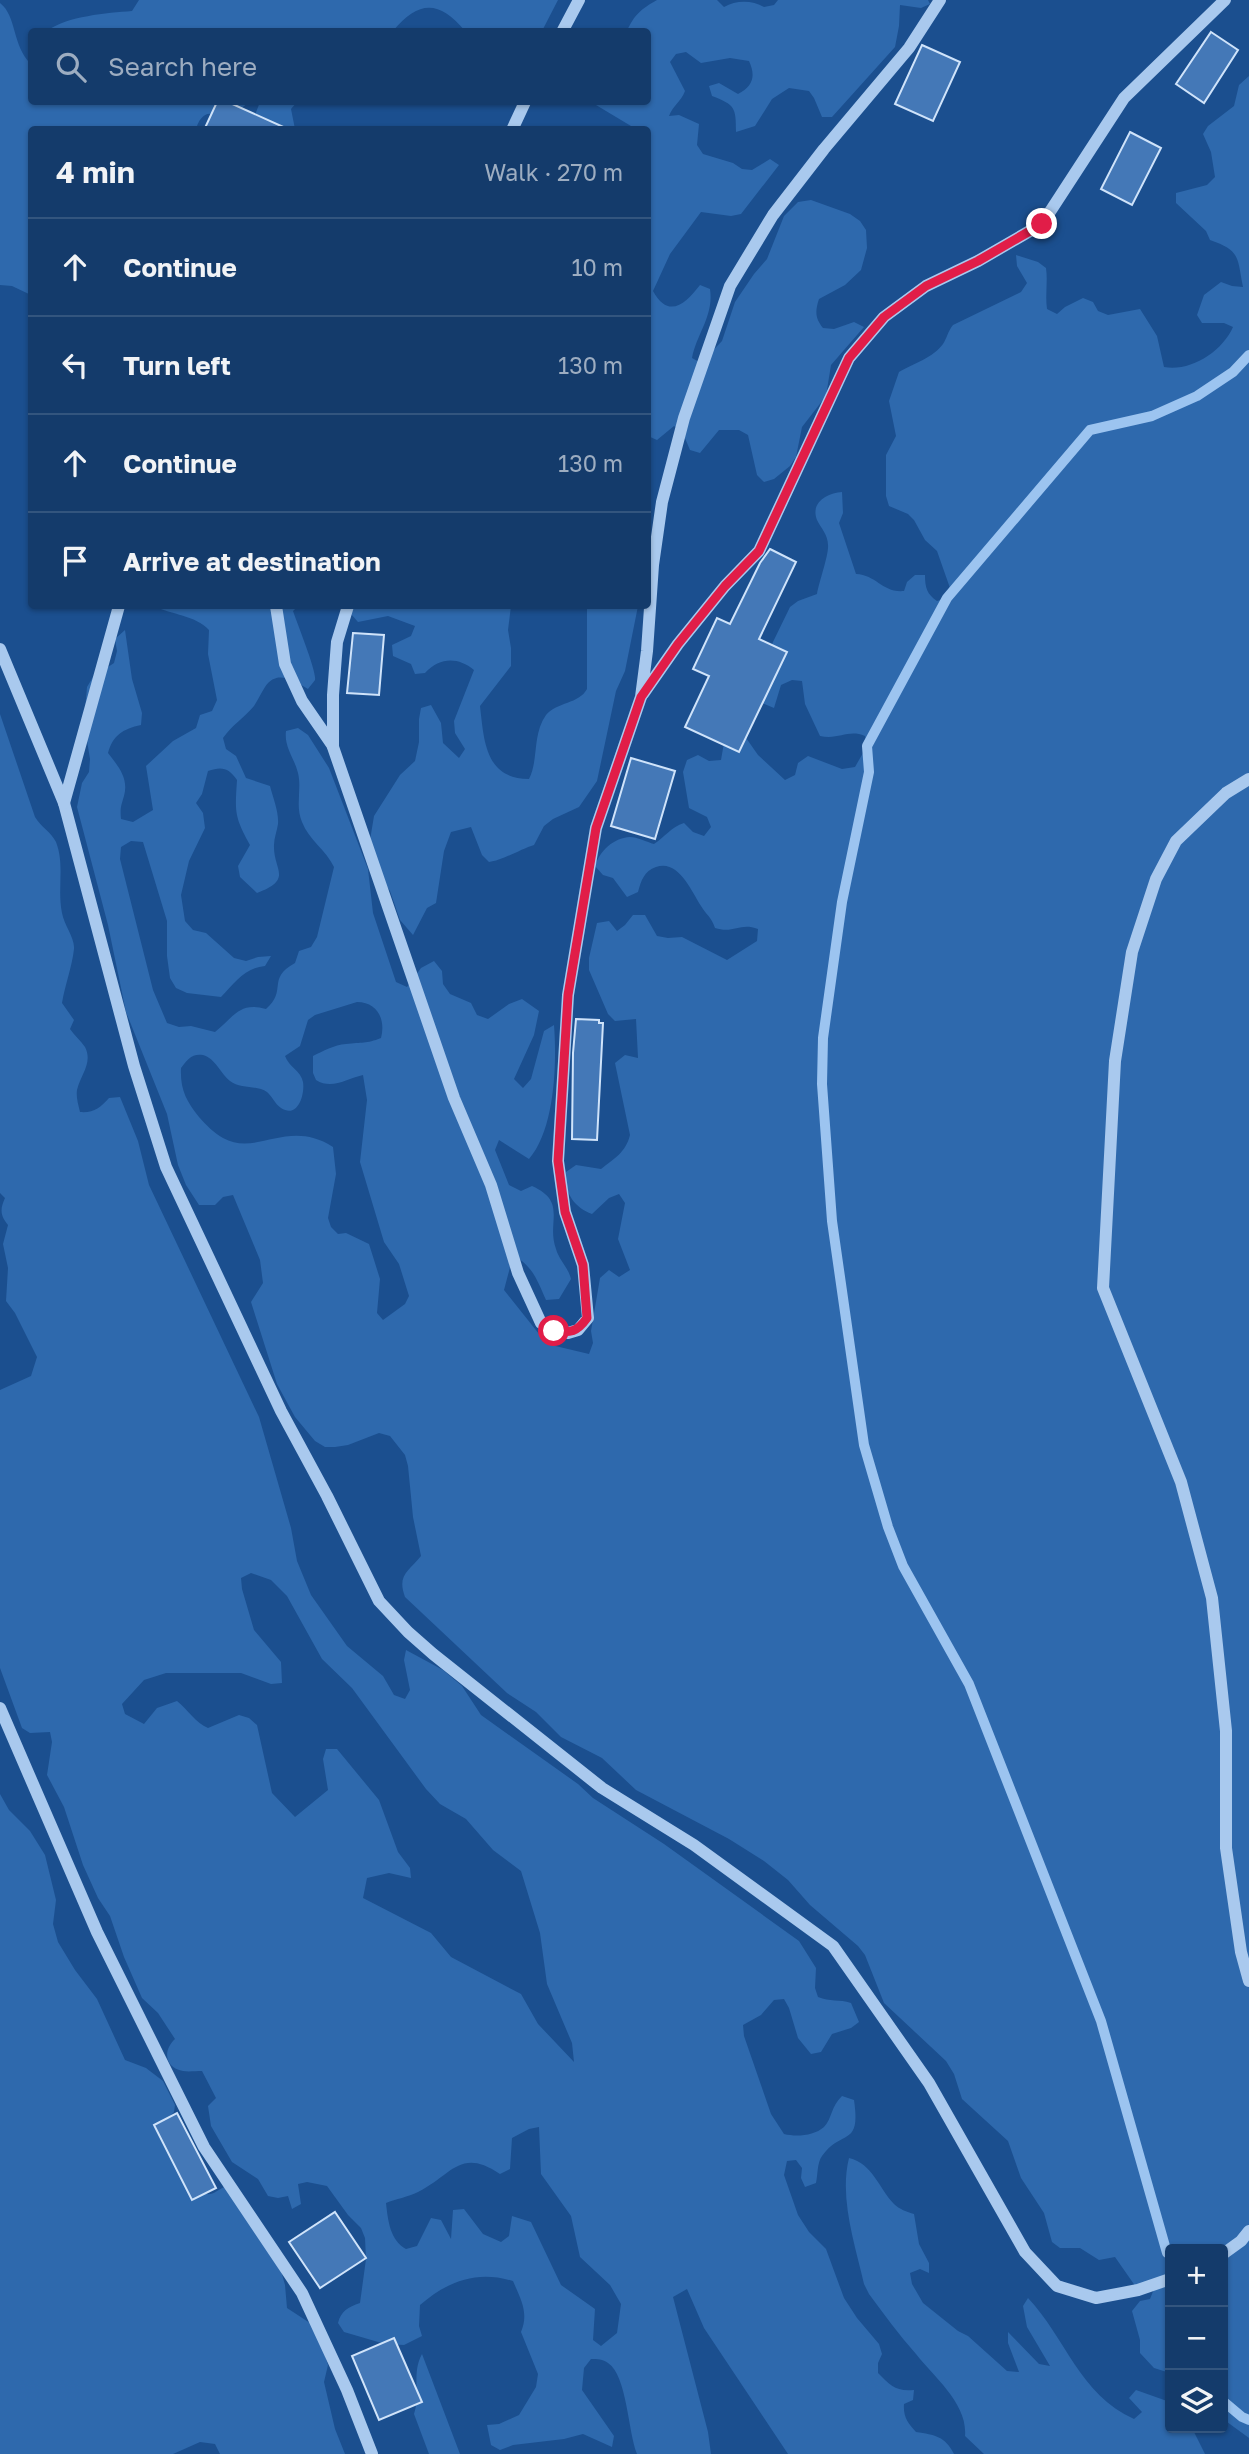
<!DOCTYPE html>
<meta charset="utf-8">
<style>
:root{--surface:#143b6b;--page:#214673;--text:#f1f3f6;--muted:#9dadc1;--line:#33557e}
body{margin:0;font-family:"Golos Text",sans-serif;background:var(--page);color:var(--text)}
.controls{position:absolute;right:21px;bottom:21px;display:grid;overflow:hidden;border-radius:7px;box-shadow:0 2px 5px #0004}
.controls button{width:63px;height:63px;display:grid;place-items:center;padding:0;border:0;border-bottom:2px solid var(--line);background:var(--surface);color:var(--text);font:35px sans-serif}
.stop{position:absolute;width:21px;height:21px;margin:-16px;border:5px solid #e11d48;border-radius:50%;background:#fff}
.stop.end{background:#e11d48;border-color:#fff;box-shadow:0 2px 7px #0008}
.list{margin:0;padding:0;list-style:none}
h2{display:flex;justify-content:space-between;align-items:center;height:91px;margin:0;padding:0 28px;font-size:30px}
h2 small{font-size:23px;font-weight:400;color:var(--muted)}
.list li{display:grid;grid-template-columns:46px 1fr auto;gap:21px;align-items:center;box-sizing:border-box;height:98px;padding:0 28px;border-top:2px solid var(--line)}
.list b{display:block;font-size:26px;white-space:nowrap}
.list em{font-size:23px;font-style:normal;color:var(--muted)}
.icon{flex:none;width:38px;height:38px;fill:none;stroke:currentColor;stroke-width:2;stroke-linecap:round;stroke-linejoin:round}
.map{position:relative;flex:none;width:1249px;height:2454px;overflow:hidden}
.search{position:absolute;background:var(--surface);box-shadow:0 2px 5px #0004;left:28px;top:28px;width:623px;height:77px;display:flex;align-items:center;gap:18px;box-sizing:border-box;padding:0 24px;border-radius:7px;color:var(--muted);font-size:26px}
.panel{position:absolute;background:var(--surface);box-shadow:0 2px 5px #0004;left:28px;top:126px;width:623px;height:483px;border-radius:7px}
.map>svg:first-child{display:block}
</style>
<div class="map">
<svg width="1249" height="2454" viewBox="0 0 1249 2454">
<rect width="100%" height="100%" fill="#1b4f8f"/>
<!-- green -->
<g fill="#2e69ad" fill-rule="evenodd">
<path d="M139,0H558L542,31H465C439,0 419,0 393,31H47C67,16 107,13 132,11Z"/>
<path d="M657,0H717L724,7C736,0 752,0 764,7L774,5L778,0H928L930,4L921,8L900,5L899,26L895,47L832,117H822L814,98L809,91L789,88L772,99L755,126L736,132C736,107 735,105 712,96L709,86L719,83L738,94C753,86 756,76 749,61L730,58L701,63L686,52L676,54L670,62L685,91C681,102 673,105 669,116L679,115L699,124L697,145L703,154L733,163L742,169L752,170L770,159L779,165L741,214L731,216L701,212L670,254L653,291C669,320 686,303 700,285L710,289C714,316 697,333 692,358L701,363L722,341L735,302L754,274L767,259L784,216L798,202L811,200L850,214L860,221L866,230L867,248L861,270L845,285L819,299C815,311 815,318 823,328L834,329L854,322L864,327L831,365L826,396L802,427L796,457L790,466L774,479L764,482L757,475L748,435L739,430H719L700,453L690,450L682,431L674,426L657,440L648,436V157L651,153L648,140V130L636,129L591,102H648V32L627,31C634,15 641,9 657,0Z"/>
<path d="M0,3C17,16 12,46 31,64L32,102H249C245,105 239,111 235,113C218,119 204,103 196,129L32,130L31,295L12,286L0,285Z"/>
<path d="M1249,76V2438L1223,2419V2249H1170V2373L1154,2368L1140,2353V2340L1132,2311L1140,2301L1150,2299L1154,2289L1138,2290L1115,2257L1099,2260L1080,2248H1060L1052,2242L1044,2213L1021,2178L1008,2141L962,2099L954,2074L946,2061L884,2003L865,1955L858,1946L810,1905L788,1880L764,1861L729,1839L636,1790L602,1758L561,1737L536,1712L507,1693L405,1597C397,1575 408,1572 421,1556L413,1517L408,1466L405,1455L390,1436L379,1433L348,1445L335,1447H325L315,1441L295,1417L277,1384L251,1302L263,1283L260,1260L233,1195L223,1197L215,1205H199L186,1185L178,1165L167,1114L126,1012L108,925L77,807L82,783L89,772L90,759L84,722L87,687L93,677L114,663L117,651L115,639L125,630L132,679L142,713L141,725C123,729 113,735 108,753C118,766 129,778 124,796C121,806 120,808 121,819L133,822L153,810L146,766L173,741L196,728L200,715L212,711L217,700L208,654L209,630C195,615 172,615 154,606H298L293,611C297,623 317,672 315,680C313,683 310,686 308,689C294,681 277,669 265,687C261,693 258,700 254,706C244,718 232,725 223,738L226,749L236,756L246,778L270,786C273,798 279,812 278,824C277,831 274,838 274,845C273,870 294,879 257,893L240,877L238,866L250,845C234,816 235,812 237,780C229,768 222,766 208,771L202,794L196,803L203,813L205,828L189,861L181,895L185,921L193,930L206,933L234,958L246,961L258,957L271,956L265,966C244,968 235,983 221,997L187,993L176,988L170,978L167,956V921L143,842L131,841L121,847L120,859L153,990L167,1023L179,1027L191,1026L215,1032C233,1018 239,1001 266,1009C288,990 266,979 295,963L299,951L311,947L317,937L334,867C326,850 309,840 302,822C295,806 302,789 298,773C294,757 284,747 286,731L298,728L308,735L329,768L368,869L373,913L396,982L407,987L421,968L434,961L442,971L443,984L450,994L471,1003L477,1015L488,1019L509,1004L522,999L539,1011L534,1035L514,1079L523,1088L531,1079L544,1031L554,1025C557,1063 555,1129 529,1159L499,1140L495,1150L509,1185L521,1191L532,1186C568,1202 546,1222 556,1249C559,1260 568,1267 571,1279L559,1299L546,1300C538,1282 532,1264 513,1256L504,1290L547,1344L589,1354L593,1343L591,1331L600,1278L609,1270L619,1277L630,1270L618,1239L625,1203L619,1194L609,1198L592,1214C573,1207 564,1192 566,1172L576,1165L601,1169C614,1159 626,1152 630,1135L615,1063L625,1055L638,1058L636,1019L615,1021L608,1014L589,970V958L597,923L609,921L617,931L625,925L633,915H645L657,936L668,938L682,937L727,960L757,941L758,929C740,922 734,934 715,928C711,916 707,916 701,906C691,890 678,859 656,867C644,871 641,881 638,892L627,897L613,878L603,875L595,866C600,851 613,838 630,837C637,837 647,842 654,844C665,837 671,827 684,823L693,832L704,836L711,827L707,817L689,808L683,772L687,760L698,755L709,761L721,760L725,737L744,735L758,755L785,780L795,775L798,763L808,756L842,769L855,767L867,746L865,736C848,729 839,740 820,736L805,704L802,681L792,680L781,685L774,708L762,703L754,656L772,644L790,607L798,601L817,594C819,582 829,554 828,545C828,535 821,528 817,520C810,502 828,493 842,492L843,513L839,523L856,574C877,575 882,593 904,591L907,582L915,575H925C925,588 927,594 937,601L947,598L950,588L937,551L925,540L914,520L908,514L889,506L886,496V455L896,436L889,401L899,372C913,364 934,357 943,344C947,338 948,331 953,325L1021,292L1027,283L1017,266L1016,255L1038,262L1046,268C1048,282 1045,294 1047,309L1057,314L1065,307L1083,298L1093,302L1098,311L1108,315L1140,309L1157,336L1164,367C1190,372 1222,352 1233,327L1224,323H1202L1197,315L1204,295L1221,282L1232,286L1243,287C1237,257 1241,251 1210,240L1206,231L1176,203V193L1207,185L1215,177L1211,152L1203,134L1208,126L1234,106L1239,85ZM357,1002C377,1002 386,1019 381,1038C366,1044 362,1042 346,1044C334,1045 323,1051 313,1056V1073L316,1080C332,1090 346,1079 363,1075L367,1100L360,1162L384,1242L399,1264L409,1296L405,1304L383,1320L377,1313L380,1279L369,1244L346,1233L338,1234L331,1227L328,1218L336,1174L333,1147C288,1118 257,1157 223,1138C214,1133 206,1125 199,1117C186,1101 180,1089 181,1068C187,1060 192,1053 203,1055C215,1058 221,1074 230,1081C240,1089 257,1085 267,1092C272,1096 275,1104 281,1108C298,1119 305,1094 303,1082C301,1071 289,1067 285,1056L300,1046L308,1020L315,1015Z"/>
<polygon points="260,102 297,102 291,109 295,129 253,129 253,120"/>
<path d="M353,606H511L508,630L511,648V666L480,706C484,740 485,779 529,779C539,759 532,735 546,715C557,702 579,704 587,689V606H638L625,671L616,691L597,781L579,807L553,819L544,826L534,845C521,849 501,861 489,862L482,855L471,827L451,832L444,851L436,903L427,908L413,935L400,920L390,891L372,866L369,846L374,816L400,775L415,761L419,742V719L421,708L431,705L441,723L443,743L459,758L465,749L455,733L454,721L474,670C458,657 440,657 425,673L415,674L411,664L393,656L392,645L411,636L415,626L388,616L358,622L351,614Z"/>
<path d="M0,714L35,817C41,827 51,832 56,842C65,865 57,889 62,913C64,925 75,938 74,949C72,967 65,985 62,1003L74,1020L70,1029C74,1035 81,1041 85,1047C93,1063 81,1074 77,1090C76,1097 78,1104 80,1112C94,1113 100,1108 109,1098L120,1097L138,1141L149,1185L259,1417L291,1528L297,1561L311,1595L347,1646L383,1676L394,1695L405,1699L410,1690L404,1660L406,1650L443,1670L462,1686L481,1715L578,1784L593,1798L664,1844L799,1941L816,1968L815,1988L818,1997C830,2002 839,1999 851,2003L859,2022L851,2028L832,2034L821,2052L811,2054L798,2038L789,2008L784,1999L774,2000L761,2015L743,2025L744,2036L771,2114L784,2134C796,2137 814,2136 824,2127C832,2119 831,2106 842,2096L854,2100C861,2148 842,2128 822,2156C817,2163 818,2174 816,2183L805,2187L801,2178L802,2168L796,2160L787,2161L784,2175L798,2215L809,2232L826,2249L844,2298L857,2318L879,2344L882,2354L878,2363V2373C890,2385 896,2392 914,2390L913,2400L904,2404C903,2417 908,2423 916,2432C935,2435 945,2436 954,2454H788L704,2328L687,2289L673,2297L708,2432L711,2454H637C628,2432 627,2375 608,2363C603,2359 597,2359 591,2359L584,2368L582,2390L614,2436L612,2447L583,2434L564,2439L513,2445L500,2450L491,2445L487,2425L499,2424L519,2415L536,2387L538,2374L521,2332C529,2313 521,2300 513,2281C477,2270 448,2281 420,2305L419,2326L422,2336L404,2345L385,2344L344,2332L338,2323C341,2311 348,2307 360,2303L366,2259L365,2238L361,2228L348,2215L327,2186L307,2182L298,2184L301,2204L292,2209L288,2196L278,2198L268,2196L258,2179L232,2162L211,2126L208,2106L216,2098L202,2071C196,2071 188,2072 183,2071C164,2067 163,2050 175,2039L158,2013L142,1998L124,1957L110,1916L98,1898L83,1865L64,1807L47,1775L52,1742L50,1732L30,1733L22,1728L0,1668V1390L31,1376L37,1357L15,1313L6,1301L8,1268L3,1244L8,1225C0,1215 0,1209 5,1198L0,1193ZM251,1573L271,1580L287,1596L322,1659L352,1688L426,1789L440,1804L466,1819L493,1850L521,1871L540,1933L547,1984L572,2043L574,2062L538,2024L521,1994L451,1957L431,1933L363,1898L367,1878L389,1873L411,1878L410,1868L398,1852L379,1800L337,1749H326L323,1759L328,1790L295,1817L272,1793L257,1725L249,1718L239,1715L208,1728C196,1723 188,1710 177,1701L157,1708L144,1724L125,1714L122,1704L144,1680L166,1673H241L271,1684L282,1683L281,1662L254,1630L242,1589L241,1578ZM539,2127L541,2174L571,2216L580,2257L610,2285L621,2304L617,2333L601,2346L593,2340L595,2309L561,2285L531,2222L512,2216L509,2236L501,2242L483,2234L464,2209L453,2210L451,2239L441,2220L431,2218L417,2246L406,2249C390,2240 388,2221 386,2203C396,2199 408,2197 418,2192C452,2175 460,2147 500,2174L510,2169L512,2138L529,2129Z"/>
<path d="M0,1794L9,1810L30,1831L45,1855L56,1900L53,1924L58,1942L75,1970L97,1999L125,2060L146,2068L163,2081L175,2105L174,2112L168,2118L199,2191C211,2198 214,2192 226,2186L280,2267L285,2285L287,2308L316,2327L328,2365L324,2382L335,2429L345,2454H220L215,2444L200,2442L173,2454H0Z"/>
<path d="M849,2158C873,2164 878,2187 894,2204C899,2209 907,2212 914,2214L919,2244L929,2263V2273L920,2269L910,2273L912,2284L923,2303L958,2331L968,2336L1007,2371L1019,2372L1008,2343V2332L1039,2364L1050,2366L1027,2327L1023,2306L1028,2298C1065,2337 1080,2395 1134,2419L1142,2412L1129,2398L1136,2390L1167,2401L1170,2403V2428H1192L1205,2454H984L965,2436C968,2404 934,2377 916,2354C899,2335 884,2314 869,2294L864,2284C855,2244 839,2198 849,2158Z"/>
<path d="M422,2354L460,2454H429L414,2414C421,2394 411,2374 422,2354Z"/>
</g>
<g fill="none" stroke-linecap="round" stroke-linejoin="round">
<!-- stream -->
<g stroke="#9cc4f0" stroke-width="10">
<polyline points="1167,2253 1101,2021 969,1684 903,1566 888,1527 864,1445 832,1221 822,1084 823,1038 842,902 869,772 867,746 947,598 1090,430 1152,416 1197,396 1233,372 1249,355"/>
<polyline points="1223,2401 1242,2417 1249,2420"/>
</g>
</g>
<!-- building -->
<g fill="#4478b7" stroke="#cfe3fa" stroke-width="2">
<polygon points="1211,32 1238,50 1204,103 1176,84"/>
<polygon points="922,45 960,62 933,121 895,104"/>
<polygon points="217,102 228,102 290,130 204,130"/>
<polygon points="1130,132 1161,148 1132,205 1101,189"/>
<polygon points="770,549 796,562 759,639 787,652 739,752 685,727 709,676 693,669 717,618 730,624 760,563"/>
<polygon points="353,633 384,635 379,695 347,693"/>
<polygon points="631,758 675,771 655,839 611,826"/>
<polygon points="576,1019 599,1020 599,1023 603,1023 597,1140 572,1139 573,1053"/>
<polygon points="177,2113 216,2188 192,2200 154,2125"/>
<polygon points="335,2212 366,2258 320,2288 289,2242"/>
<polygon points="394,2338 422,2402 379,2420 352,2356"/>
</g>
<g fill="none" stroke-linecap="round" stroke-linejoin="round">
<!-- minor -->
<g stroke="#a9c9ee" stroke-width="12">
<polyline points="562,32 579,0"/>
<polyline points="512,130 525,102"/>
<polyline points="276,606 285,664 302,701 333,746"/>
<polyline points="348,606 337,642 333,695 333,747 454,1098 491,1185 518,1273 541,1323 554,1331 568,1333 578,1330 588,1318 583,1265 565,1212 558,1161 568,995 596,828 641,697 647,651 653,565 662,502 684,418 730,286 773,215 824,149 909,48 940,0"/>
<polyline points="0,649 64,803 134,1066 166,1167 281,1411 327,1496 379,1601 408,1632 433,1654 602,1788 694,1845 833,1946 929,2083 1025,2252 1057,2286 1096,2298 1138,2290 1170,2279"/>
<polyline points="643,694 678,644 725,586 759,551 849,358 884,317 926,286 978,261 1042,224 1124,98 1225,0"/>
<polyline points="1249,779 1226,793 1176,841 1156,879 1132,952 1115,1061 1103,1288 1181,1482 1212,1598 1226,1731 1226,1848 1241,1952 1249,1981"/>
<polyline points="64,803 119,606"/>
<polyline points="0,1708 97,1932 204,2147 302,2293 347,2390 372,2454"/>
<polyline points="1223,2254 1241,2241 1249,2231"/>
</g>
</g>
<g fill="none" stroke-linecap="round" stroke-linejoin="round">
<!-- route -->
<path stroke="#e11d48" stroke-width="9" d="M554,1331C571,1333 577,1332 587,1318L583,1265L565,1212L558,1161L568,995L596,828L641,697L678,644L725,586L759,551L849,358L884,317L926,286L978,261L1042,224"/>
</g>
</svg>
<div class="controls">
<button>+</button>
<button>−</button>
<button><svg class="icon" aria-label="layers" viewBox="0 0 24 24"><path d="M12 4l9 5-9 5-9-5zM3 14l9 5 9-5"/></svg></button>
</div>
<div class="stop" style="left:554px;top:1331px"></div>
<div class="stop end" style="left:1042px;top:224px"></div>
<div class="search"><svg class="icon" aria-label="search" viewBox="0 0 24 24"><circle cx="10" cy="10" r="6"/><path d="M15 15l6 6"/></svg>Search here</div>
<section class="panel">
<h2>4 min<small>Walk · 270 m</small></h2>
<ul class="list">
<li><svg class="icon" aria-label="ahead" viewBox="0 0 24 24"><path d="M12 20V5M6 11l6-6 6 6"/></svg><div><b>Continue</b></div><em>10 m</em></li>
<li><svg class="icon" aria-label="left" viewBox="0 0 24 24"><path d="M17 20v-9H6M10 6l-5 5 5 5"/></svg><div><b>Turn left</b></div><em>130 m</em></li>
<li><svg class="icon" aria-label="ahead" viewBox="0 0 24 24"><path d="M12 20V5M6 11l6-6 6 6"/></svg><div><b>Continue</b></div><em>130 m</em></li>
<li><svg class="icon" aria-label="arrive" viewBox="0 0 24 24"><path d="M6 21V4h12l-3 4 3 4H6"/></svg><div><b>Arrive at destination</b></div></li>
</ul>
</section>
</div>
